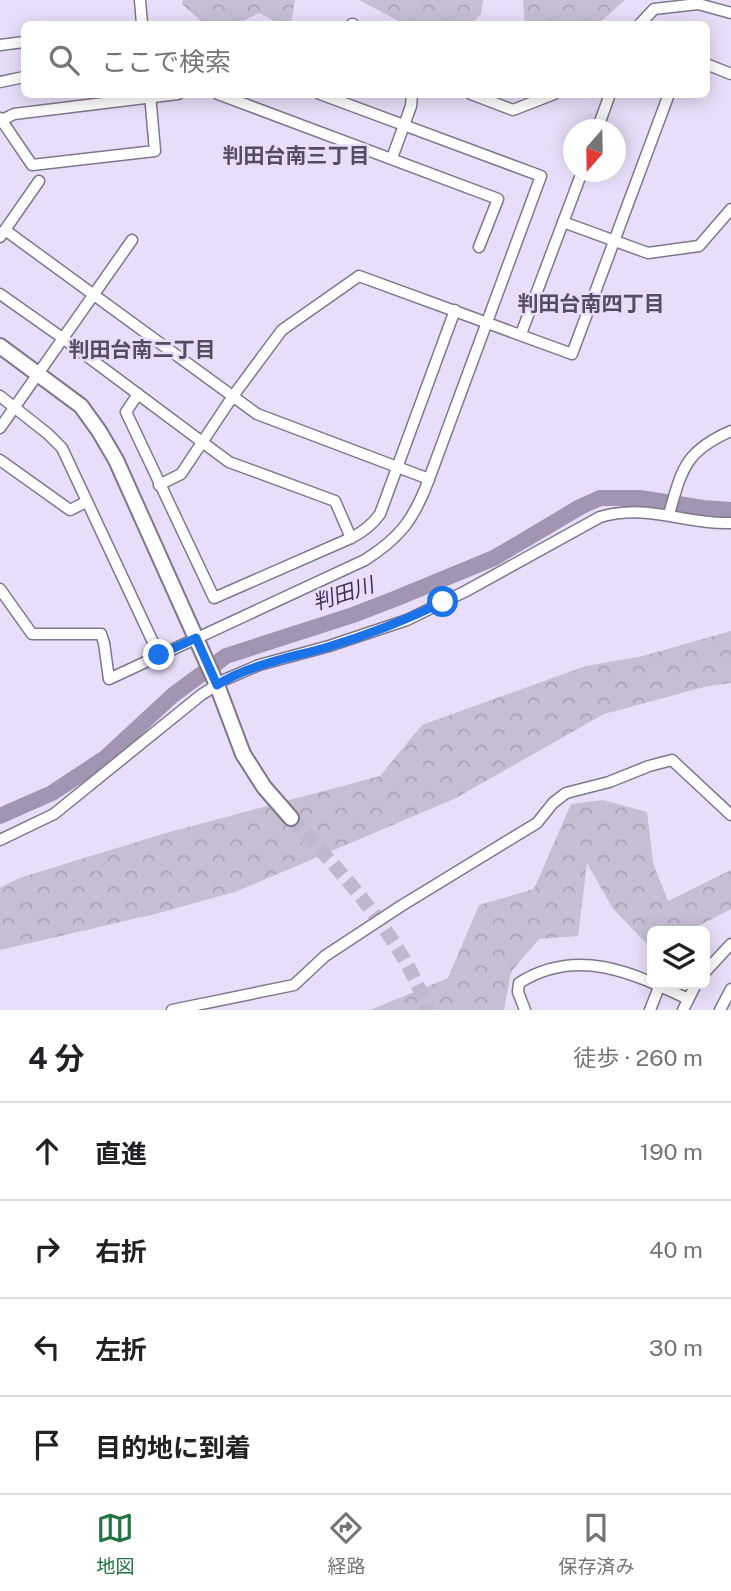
<!DOCTYPE html>
<html lang="ja">
<meta charset="utf-8">
<style>
:root{--surface:#fff;--page:#f6f6f6;--text:#202124;--muted:#757577;--line:#e0e0e0;--accent:#227344}
body{margin:0;font-family:"Public Sans","Noto Sans JP",sans-serif;background:var(--page);color:var(--text)}
.controls{position:absolute;right:21px;bottom:21px;display:grid;overflow:hidden;border-radius:10px;box-shadow:0 4px 18px #0003}
.controls button{width:63px;height:63px;display:grid;place-items:center;padding:0;border:0;border-bottom:2px solid var(--line);background:var(--surface);color:var(--text);font:35px sans-serif}
.compass{position:absolute;left:563px;top:119px;width:63px;height:63px;border-radius:50%;background:var(--surface);box-shadow:0 4px 18px #0003;rotate:200deg}
.stop{position:absolute;width:21px;height:21px;margin:-16px;border:5px solid #1a73e8;border-radius:50%;background:#fff}
.stop.end{background:#1a73e8;border-color:#fff;box-shadow:0 2px 7px #0008}
.list{margin:0;padding:0;list-style:none}
h2{display:flex;justify-content:space-between;align-items:center;height:91px;margin:0;padding:0 28px;font-size:30px}
h2 small{font-size:23px;font-weight:400;color:var(--muted)}
.list li{display:grid;grid-template-columns:46px 1fr auto;gap:21px;align-items:center;box-sizing:border-box;height:98px;padding:0 28px;border-top:2px solid var(--line)}
.list b{display:block;font-size:26px;white-space:nowrap}
.list em{font-size:23px;font-style:normal;color:var(--muted)}
.icon{flex:none;width:38px;height:38px;fill:none;stroke:currentColor;stroke-width:2;stroke-linecap:round;stroke-linejoin:round}
.map{position:relative;flex:none;width:731px;height:1010px;overflow:hidden}
.search{position:absolute;background:var(--surface);box-shadow:0 4px 18px #0003;left:21px;right:21px;top:21px;height:77px;display:flex;align-items:center;gap:18px;box-sizing:border-box;padding:0 24px;border-radius:10px;color:var(--muted);font-size:26px}
.sheet{height:483px;background:var(--surface)}
nav{display:flex;justify-content:space-around;align-items:center;box-sizing:border-box;height:98px;border-top:2px solid var(--line);background:var(--surface);font-size:19px;color:var(--muted)}
nav a{display:grid;justify-items:center;gap:4px}
nav .on{color:var(--accent)}
.map>svg:first-child{display:block}
</style>
<div class="map">
<svg width="731" height="1010" viewBox="0 0 731 1010">
<defs>
<pattern id="forest-crowns" width="20" height="18" patternUnits="userSpaceOnUse" patternTransform="scale(1.75)"><rect width="20" height="18" fill="#c6bed2"/><path d="M2 6a3 3 0 1 1 6 0M12 15a3 3 0 1 1 6 0" fill="none" stroke="#aaa3b4"/></pattern>
</defs>
<rect width="100%" height="100%" fill="#e9def9"/>
<!-- forest -->
<g fill="url(#forest-crowns)">
<polygon points="183,0 295,0 291,24 280,24 259,13 237,24 204,24 182,4"/>
<polygon points="359,0 483,0 481,14 471,24 404,24"/>
<polygon points="523,0 625,0 598,24 525,24"/>
<polygon points="731,631 731,683 708,686 604,714 454,799 235,892 155,914 0,950 0,888 19,878 166,833 380,776 422,725 586,666 643,656"/>
<polygon points="603,800 647,812 653,863 668,901 731,870 731,909 689,931 652,931 652,943 647,944 613,909 587,863 578,936 539,939 511,972 504,1010 370,1010 448,978 479,905 534,889 571,804"/>
</g>
<g fill="none" stroke-linecap="round" stroke-linejoin="round">
<!-- river -->
<polyline stroke="#a195b1" stroke-width="16" points="0,816 52,793 105,758 173,695 226,656 353,615 397,598 494,558 580,507 600,498 640,498 703,508 731,510"/>
<!-- secondary-tunnel -->
<path stroke="#c0b7ce" stroke-width="14" stroke-dasharray="14 7" stroke-linecap="butt" d="M291,818C344,875 401,936 428,1010"/>
<!-- street casing -->
<g stroke="#80768d" stroke-width="13">
<g id="street">
<polyline points="140,0 142,24"/>
<polyline points="352,24 353,24"/>
<polyline points="640,24 654,9 698,4 731,13"/>
<polyline points="0,45 24,42"/>
<polyline points="706,64 731,74"/>
<polyline points="0,82 24,77"/>
<polyline points="218,94 498,199 479,247"/>
<polyline points="471,94 513,110 554,94"/>
<polyline points="0,118 32,165 155,151 150,94"/>
<polyline points="0,121 14,114 178,94"/>
<polyline points="597,130 610,94"/>
<polyline points="392,158 411,106 412,94"/>
<polyline points="563,222 648,253 699,246 731,209"/>
<polyline points="5,230 257,414 429,479"/>
<polyline points="0,237 39,181"/>
<polyline points="0,294 64,339 229,462 335,501 351,538"/>
<polyline points="521,334 582,172"/>
<path d="M138,394L126,412L214,598L351,538C363,532 372,525 380,514L455,310"/>
<polyline points="0,396 48,434 62,448 159,655"/>
<polyline points="0,428 132,240"/>
<polyline points="0,460 70,510 86,502"/>
<polyline points="159,485 181,474 233,396 282,330 359,276 572,354 669,94"/>
<path d="M669,514C682,469 685,451 731,431"/>
<path d="M0,589L32,634H101L104,643L109,679L365,560C401,537 414,519 429,479L541,176L320,94"/>
<path d="M0,840L54,814L201,695L224,680L259,665L329,646L407,620L466,591L600,517C649,503 685,525 731,523"/>
<polyline points="705,972 731,944"/>
<polyline points="172,1010 294,985 325,956 401,906 537,823 553,803 566,793 609,782 649,766 672,760 731,815"/>
<path d="M525,1010L518,992L519,983C577,946 633,973 688,999"/>
<polyline points="650,1010 659,987"/>
<polyline points="683,1010 696,984"/>
<polyline points="720,1010 731,989"/>
</g>
</g>
<!-- secondary casing -->
<g stroke="#80768d" stroke-width="18">
<polyline id="secondary" points="0,346 81,406 99,431 116,460 217,685 243,754 264,787 291,818"/>
</g>
<!-- street -->
<use href="#street" stroke="#fff" stroke-width="10"/>
<!-- secondary -->
<use href="#secondary" stroke="#fff" stroke-width="14"/>
</g>
<g fill="none" stroke-linecap="round" stroke-linejoin="round">
<!-- route -->
<path stroke="#1a73e8" stroke-width="9" d="M159,655L196,638L217,685C251,664 290,658 328,647C368,635 406,620 443,602"/>
</g>
<g text-anchor="middle" stroke-width="5" stroke-linejoin="round" paint-order="stroke">
<!-- neighbourhood labels -->
<g font-size="21" font-weight="bold" fill="#564c62" stroke="#e9def9">
<text x="296" y="163">判田台南三丁目</text>
<text x="591" y="311">判田台南四丁目</text>
<text x="142" y="357">判田台南二丁目</text>
</g>
<!-- water labels -->
<g font-size="21" font-style="italic" fill="#412f57" stroke="#e9def9">
<text transform="translate(343 594) rotate(-18)" y="7">判田川</text>
</g>
</g>
</svg>
<div class="controls">
<button><svg class="icon" aria-label="layers" viewBox="0 0 24 24"><path d="M12 4l9 5-9 5-9-5zM3 14l9 5 9-5"/></svg></button>
</div>
<svg class="compass" viewBox="-18 -18 36 36"><path d="M0-13l5 13h-10z" fill="#e53935"/><path d="M0 13l5-13h-10z" fill="#757577"/></svg>
<div class="stop" style="left:443px;top:602px"></div>
<div class="stop end" style="left:159px;top:655px"></div>
<div class="search"><svg class="icon" aria-label="search" viewBox="0 0 24 24"><circle cx="10" cy="10" r="6"/><path d="M15 15l6 6"/></svg>ここで検索</div>
</div>
<section class="sheet">
<h2>4 分<small>徒歩 · 260 m</small></h2>
<ul class="list">
<li><svg class="icon" aria-label="ahead" viewBox="0 0 24 24"><path d="M12 20V5M6 11l6-6 6 6"/></svg><div><b>直進</b></div><em>190 m</em></li>
<li><svg class="icon" aria-label="right" viewBox="0 0 24 24"><path d="M7 20v-9h11M14 6l5 5-5 5"/></svg><div><b>右折</b></div><em>40 m</em></li>
<li><svg class="icon" aria-label="left" viewBox="0 0 24 24"><path d="M17 20v-9H6M10 6l-5 5 5 5"/></svg><div><b>左折</b></div><em>30 m</em></li>
<li><svg class="icon" aria-label="arrive" viewBox="0 0 24 24"><path d="M6 21V4h12l-3 4 3 4H6"/></svg><div><b>目的地に到着</b></div></li>
</ul>
</section>
<nav>
<a class="on"><svg class="icon" aria-label="map" viewBox="0 0 24 24"><path d="M3 6l6-2 6 2 6-2v14l-6 2-6-2-6 2zM9 4v14M15 6v14"/></svg>地図</a>
<a><svg class="icon" aria-label="directions" viewBox="0 0 24 24"><path d="M12 3l9 9-9 9-9-9zM9 14v-3h6M13 9l2 2-2 2"/></svg>経路</a>
<a><svg class="icon" aria-label="saved" viewBox="0 0 24 24"><path d="M7 4h10v16l-5-4-5 4z"/></svg>保存済み</a>
</nav>
